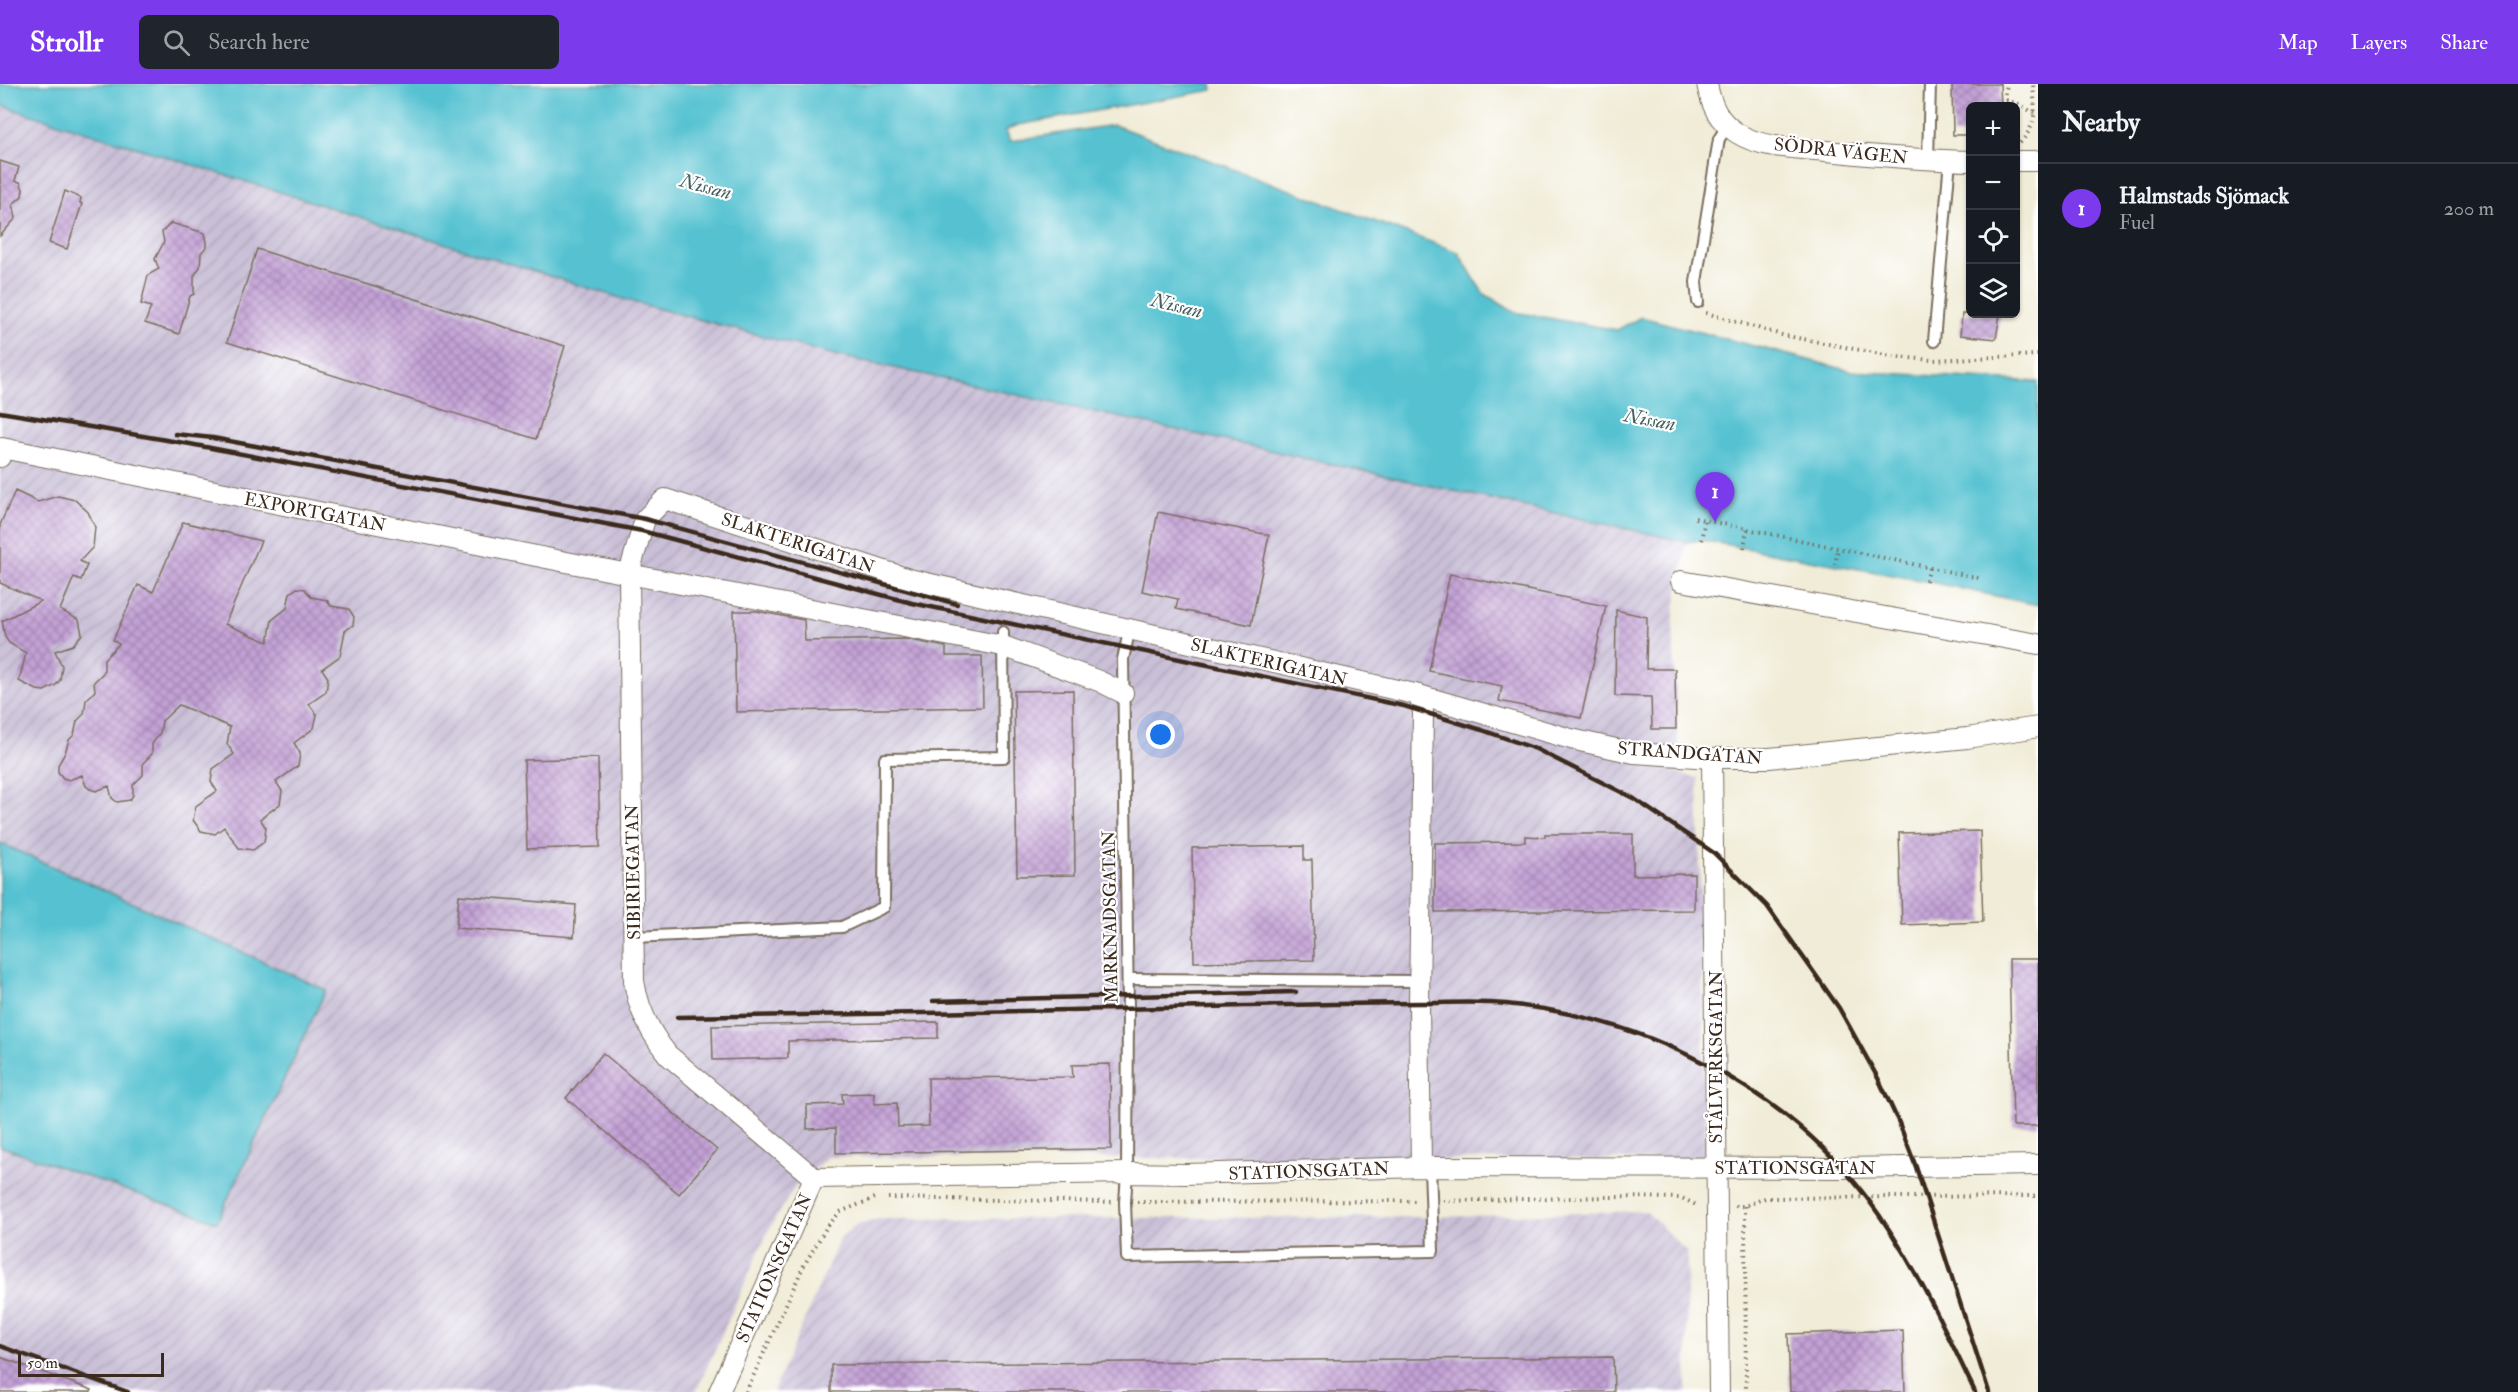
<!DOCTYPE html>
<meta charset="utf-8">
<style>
:root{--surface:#171b24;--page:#20242c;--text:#f1f3f6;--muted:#9ea1a6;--line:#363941;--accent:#7c3aed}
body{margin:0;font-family:"IM FELL Double Pica",serif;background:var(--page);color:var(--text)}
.controls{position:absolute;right:18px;top:18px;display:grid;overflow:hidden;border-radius:9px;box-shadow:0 2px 4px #0004}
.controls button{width:54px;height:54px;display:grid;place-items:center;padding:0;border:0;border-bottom:2px solid var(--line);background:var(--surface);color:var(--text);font:30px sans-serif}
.scale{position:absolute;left:18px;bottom:15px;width:146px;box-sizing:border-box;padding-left:6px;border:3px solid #3b2a1e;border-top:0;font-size:16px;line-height:21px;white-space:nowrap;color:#3b2a1e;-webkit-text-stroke:4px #fff;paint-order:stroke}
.you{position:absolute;left:1161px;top:651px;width:21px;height:21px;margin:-15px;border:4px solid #fff;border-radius:50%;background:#1a73e8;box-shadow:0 0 0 9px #1a73e833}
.badge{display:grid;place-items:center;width:39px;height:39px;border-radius:50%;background:var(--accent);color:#fff;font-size:20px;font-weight:700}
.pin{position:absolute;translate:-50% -50px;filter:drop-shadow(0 2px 3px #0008)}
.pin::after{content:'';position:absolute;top:32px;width:21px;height:18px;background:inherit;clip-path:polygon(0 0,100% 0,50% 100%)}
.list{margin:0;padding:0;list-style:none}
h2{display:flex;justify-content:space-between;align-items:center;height:78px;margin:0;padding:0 24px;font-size:26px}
h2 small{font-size:20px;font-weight:400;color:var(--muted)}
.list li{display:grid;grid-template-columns:39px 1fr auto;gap:18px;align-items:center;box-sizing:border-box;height:90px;padding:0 24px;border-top:2px solid var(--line)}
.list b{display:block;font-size:22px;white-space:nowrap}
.list p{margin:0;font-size:20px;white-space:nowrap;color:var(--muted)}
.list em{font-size:20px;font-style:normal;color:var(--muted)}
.icon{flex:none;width:33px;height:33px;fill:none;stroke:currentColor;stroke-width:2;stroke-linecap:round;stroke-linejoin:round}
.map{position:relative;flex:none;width:2038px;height:1308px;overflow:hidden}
header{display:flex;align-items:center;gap:36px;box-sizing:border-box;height:84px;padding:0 30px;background:var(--accent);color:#fff}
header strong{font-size:28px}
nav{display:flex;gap:33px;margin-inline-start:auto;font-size:21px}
.search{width:420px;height:54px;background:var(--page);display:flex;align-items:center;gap:15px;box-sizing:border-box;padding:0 21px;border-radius:9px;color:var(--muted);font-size:22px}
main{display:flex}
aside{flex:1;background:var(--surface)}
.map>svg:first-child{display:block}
</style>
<header>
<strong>Strollr</strong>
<div class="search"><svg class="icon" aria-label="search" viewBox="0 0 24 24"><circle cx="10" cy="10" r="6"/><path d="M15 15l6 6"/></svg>Search here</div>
<nav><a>Map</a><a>Layers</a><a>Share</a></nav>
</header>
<main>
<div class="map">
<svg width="2038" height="1308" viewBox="0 0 2038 1308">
<defs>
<pattern id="industrial-furrows" width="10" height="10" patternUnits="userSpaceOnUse" patternTransform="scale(1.5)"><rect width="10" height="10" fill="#c9bfd7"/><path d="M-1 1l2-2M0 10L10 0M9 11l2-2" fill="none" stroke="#aea4b8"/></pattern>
<pattern id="building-cross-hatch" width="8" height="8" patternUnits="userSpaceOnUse" patternTransform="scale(1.5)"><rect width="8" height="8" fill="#c3a1d6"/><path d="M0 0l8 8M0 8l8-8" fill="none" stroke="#a083ad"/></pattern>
</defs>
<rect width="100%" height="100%" fill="#fff"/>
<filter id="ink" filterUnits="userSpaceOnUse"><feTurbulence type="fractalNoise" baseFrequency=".0167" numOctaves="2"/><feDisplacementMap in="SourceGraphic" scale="12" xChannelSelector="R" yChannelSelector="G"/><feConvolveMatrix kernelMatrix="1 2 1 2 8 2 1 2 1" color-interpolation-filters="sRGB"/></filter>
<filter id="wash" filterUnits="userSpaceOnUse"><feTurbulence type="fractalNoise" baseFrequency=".008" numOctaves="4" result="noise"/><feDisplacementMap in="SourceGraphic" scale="24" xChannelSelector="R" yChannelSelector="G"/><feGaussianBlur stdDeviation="1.35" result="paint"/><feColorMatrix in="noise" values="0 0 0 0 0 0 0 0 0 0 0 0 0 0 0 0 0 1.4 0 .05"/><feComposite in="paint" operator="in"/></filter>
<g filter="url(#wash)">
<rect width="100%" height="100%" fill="#f0ecd7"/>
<!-- industrial -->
<g fill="url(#industrial-furrows)">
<polygon points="0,21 376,139 831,270 1687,458 1673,537 1679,689 1698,694 1706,1076 827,1073 794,1104 769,1145 696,1308 0,1308 0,1062 217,1138 326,906 0,759"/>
<polygon points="1646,1127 1687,1168 1687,1308 773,1308 840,1154 857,1140 879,1135 1432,1133"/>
</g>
<!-- water -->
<g fill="#57c2d1" stroke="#497678" stroke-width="1.5">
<polygon points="0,0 1212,0 1213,6 1018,41 1006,46 1010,57 1114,41 1458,168 1483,209 1514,228 1617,246 1641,233 1851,287 2038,298 2038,521 1930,498 1701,456 1687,458 831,270 633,218 0,21"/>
<polygon points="0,759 326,906 217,1138 0,1062"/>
</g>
<g id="blocks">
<!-- building -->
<g fill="url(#building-cross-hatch)">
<polygon points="1952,0 2000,0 2001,22 1971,22 1971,51 1953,51"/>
<polygon points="0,77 19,83 15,97 20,98 23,105 22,112 13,120 16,134 0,152"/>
<polygon points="65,107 81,114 80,119 82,120 67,165 49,159"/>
<polygon points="171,139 205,149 207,158 207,162 201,169 200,183 194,192 194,210 190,212 179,250 145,239 151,223 141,220 148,191 159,185 155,175 164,158 162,148"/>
<polygon points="257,165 565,262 536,355 227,258"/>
<polygon points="1962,230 2000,230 1996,255 1960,251"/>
<polygon points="15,407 38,418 58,412 75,416 88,428 95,443 93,463 80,477 87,481 81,496 74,493 60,526 79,536 82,550 73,561 55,567 62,582 60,596 56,601 44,607 37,606 19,597 26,569 9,559 5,553 2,537 41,517 0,499 0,441"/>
<polygon points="1158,428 1269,451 1251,541 1176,525 1178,515 1142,507"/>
<polygon points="183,438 261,457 225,540 268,558 272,536 287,524 290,509 297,504 305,505 311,513 327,516 331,522 349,525 354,533 353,541 345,547 340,572 322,585 328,594 326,608 309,620 317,631 314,644 294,659 300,669 298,682 276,698 282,707 280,720 260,735 266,744 264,758 253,766 239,764 224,743 215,750 201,747 193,736 196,722 217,707 211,698 213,685 234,670 227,660 230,643 179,621 162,637 160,649 152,660 152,670 143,679 143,691 133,701 133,711 130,716 117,718 112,714 109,702 96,707 90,705 86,702 82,691 69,696 63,694 58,688 58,681 65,669 69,656 74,651 77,637 84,630 86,616 95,607 94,598 104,588 104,575 119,560 113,556 138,501 153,508"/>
<polygon points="1450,490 1606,522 1581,634 1499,617 1502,602 1429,587"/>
<polygon points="1616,526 1647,533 1646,585 1675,585 1676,645 1652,645 1651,613 1615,612"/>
<polygon points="734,527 756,527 804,536 805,557 905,555 946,563 946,572 982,572 983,623 736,628"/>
<polygon points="1073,606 1075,791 1017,792 1014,607"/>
<polygon points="598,674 600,763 527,765 524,676"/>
<polygon points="1980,747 1983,838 1902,841 1899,749"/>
<polygon points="1545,750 1633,750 1633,791 1694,790 1694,826 1435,828 1435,759 1525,758 1525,752 1545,753"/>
<polygon points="1304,762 1304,776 1312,776 1314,876 1194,878 1192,764"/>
<polygon points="459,811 576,821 574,853 456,844"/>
<polygon points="2009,875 2038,875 2038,1042 2013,1042"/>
<polygon points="938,938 938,954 788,957 788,974 713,976 712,942"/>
<polygon points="603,969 717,1066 679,1110 566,1014"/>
<polygon points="1110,980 1111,1065 836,1069 836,1044 807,1045 807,1021 843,1020 842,1010 874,1009 874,1020 897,1019 898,1043 929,1042 928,994 1073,993 1072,981"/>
<polygon points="1903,1246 1905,1308 1790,1308 1788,1250"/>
<polygon points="0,1273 92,1306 91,1308 0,1308"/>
<polygon points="1613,1273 1614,1308 831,1308 831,1281"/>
</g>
</g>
</g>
<g filter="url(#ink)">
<use href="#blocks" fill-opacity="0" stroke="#7a6e5f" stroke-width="1.5"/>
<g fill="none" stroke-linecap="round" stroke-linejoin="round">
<!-- service casing -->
<g stroke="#7a6e5f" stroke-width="14">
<g id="service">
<polyline points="1928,76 1930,0"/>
<polyline points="1698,218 1696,198 1719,55 1727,42"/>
<polyline points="1934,257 1950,76"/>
<polyline points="1130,544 1123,575 1128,925 1127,1089 1125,1118 1127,1173 1433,1167 1430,1083"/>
<polyline points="634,853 842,843 884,823 885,675 1004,673 1003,548"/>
<polyline points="1128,895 1419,897"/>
</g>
</g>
<!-- minor casing -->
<g stroke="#7a6e5f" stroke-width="22">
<g id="minor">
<path d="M1707,0C1711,21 1718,37 1737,49C1762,65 1799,64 1827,67C1875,72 1923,76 1970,77"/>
<polyline points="2016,77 2038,77"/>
<polyline points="0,373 2,364 561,477 1003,562 1099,597 1123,609"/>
<polyline points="1681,497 2038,560"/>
<polyline points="1419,611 1423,628 1419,919 1421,1083"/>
<polyline points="1712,674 1719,1308"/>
<path d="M814,1094L668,971C651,950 638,924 634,897L629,489L645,435L665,415L909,495L1419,611L1571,655L1634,669L1712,674H1769L1967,654L2038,643"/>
<polyline points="814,1094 1127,1089 1185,1090 1421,1083 1841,1084 2038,1081"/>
<polyline points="719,1308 814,1094"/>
</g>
</g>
<!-- path -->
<g stroke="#7a6e5f" stroke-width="4" stroke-dasharray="1.5 4.5" stroke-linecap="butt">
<polyline points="2006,17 2017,19 2036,30"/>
<polyline points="2007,22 2005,11 2007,0"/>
<path d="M2020,59C2038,39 2035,27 2033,0"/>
<polyline points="1706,229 1782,251 1896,273 1933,276 2038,271"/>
<polyline points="1695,434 1979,494"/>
<polyline points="1701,456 1705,436"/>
<polyline points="1744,464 1747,445"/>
<polyline points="1835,481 1838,464"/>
<polyline points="1926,497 1930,484"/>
<polyline points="888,1114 1112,1118"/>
<polyline points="1443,1117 1610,1113 1682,1114 1698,1122"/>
<polyline points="1137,1118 1418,1117"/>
<polyline points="1735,1122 1745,1122 1765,1114 2038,1112"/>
<polyline points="1745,1122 1746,1308"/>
<polyline points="746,1308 803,1183 826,1144 840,1128 875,1114"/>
</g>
<!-- service -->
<use href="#service" stroke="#fff" stroke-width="10"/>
<!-- minor -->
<use href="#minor" stroke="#fff" stroke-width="20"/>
<!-- rail -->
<g stroke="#3b2a1e" stroke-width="4.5">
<polyline points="0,328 55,337"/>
<polyline points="49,336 190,360 642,447 912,519 1404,622 1482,646 1536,665 1633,714 1714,769 1767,822 1839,924 1879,996 1899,1039 1916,1083 1989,1308"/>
<polyline points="175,350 213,354 645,435 957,520"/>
<polyline points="933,917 1296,908"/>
<path d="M677,933C855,931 1032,927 1210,923C1281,921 1353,919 1424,919C1451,919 1479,917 1506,920C1643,933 1783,1003 1867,1114C1912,1174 1943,1241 1975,1308"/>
<polyline points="0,1262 128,1308"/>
</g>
</g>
</g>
<g text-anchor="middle" stroke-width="4.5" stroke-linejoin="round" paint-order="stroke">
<!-- street labels -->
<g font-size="18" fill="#3b2a1e" stroke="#fff">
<text transform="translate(1841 67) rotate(6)" y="6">SÖDRA VÄGEN</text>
<text transform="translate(315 428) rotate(11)" y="6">EXPORTGATAN</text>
<text transform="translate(798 459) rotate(18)" y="6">SLAKTERIGATAN</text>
<text transform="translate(1269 578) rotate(13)" y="6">SLAKTERIGATAN</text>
<text transform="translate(1690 669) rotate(4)" y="6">STRANDGATAN</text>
<text transform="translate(633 788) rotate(-91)" y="6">SIBIRIEGATAN</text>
<text transform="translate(1110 833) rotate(-91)" y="6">MARKNADSGATAN</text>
<text transform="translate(1716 973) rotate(-90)" y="6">STÅLVERKSGATAN</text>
<text x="1795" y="1090">STATIONSGATAN</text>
<text transform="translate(1309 1087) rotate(-2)" y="6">STATIONSGATAN</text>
<text transform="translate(774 1184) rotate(-66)" y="6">STATIONSGATAN</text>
</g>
<!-- water labels -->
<g font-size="20" font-style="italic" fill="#455f5d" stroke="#fff">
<text transform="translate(706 102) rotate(15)" y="7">Nissan</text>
<text transform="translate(1177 221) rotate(14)" y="7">Nissan</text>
<text transform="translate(1650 335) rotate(11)" y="7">Nissan</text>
</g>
</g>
</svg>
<div class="controls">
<button>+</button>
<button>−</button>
<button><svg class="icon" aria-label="locate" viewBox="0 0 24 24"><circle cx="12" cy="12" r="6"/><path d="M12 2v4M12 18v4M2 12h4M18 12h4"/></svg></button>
<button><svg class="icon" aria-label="layers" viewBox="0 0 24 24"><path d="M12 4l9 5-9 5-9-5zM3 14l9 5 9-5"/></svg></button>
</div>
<div class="scale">50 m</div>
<div class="you"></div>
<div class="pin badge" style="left:1715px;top:438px">1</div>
</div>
<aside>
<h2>Nearby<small></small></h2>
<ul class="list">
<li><span class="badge">1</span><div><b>Halmstads Sjömack</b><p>Fuel</p></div><em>200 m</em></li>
</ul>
</aside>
</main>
